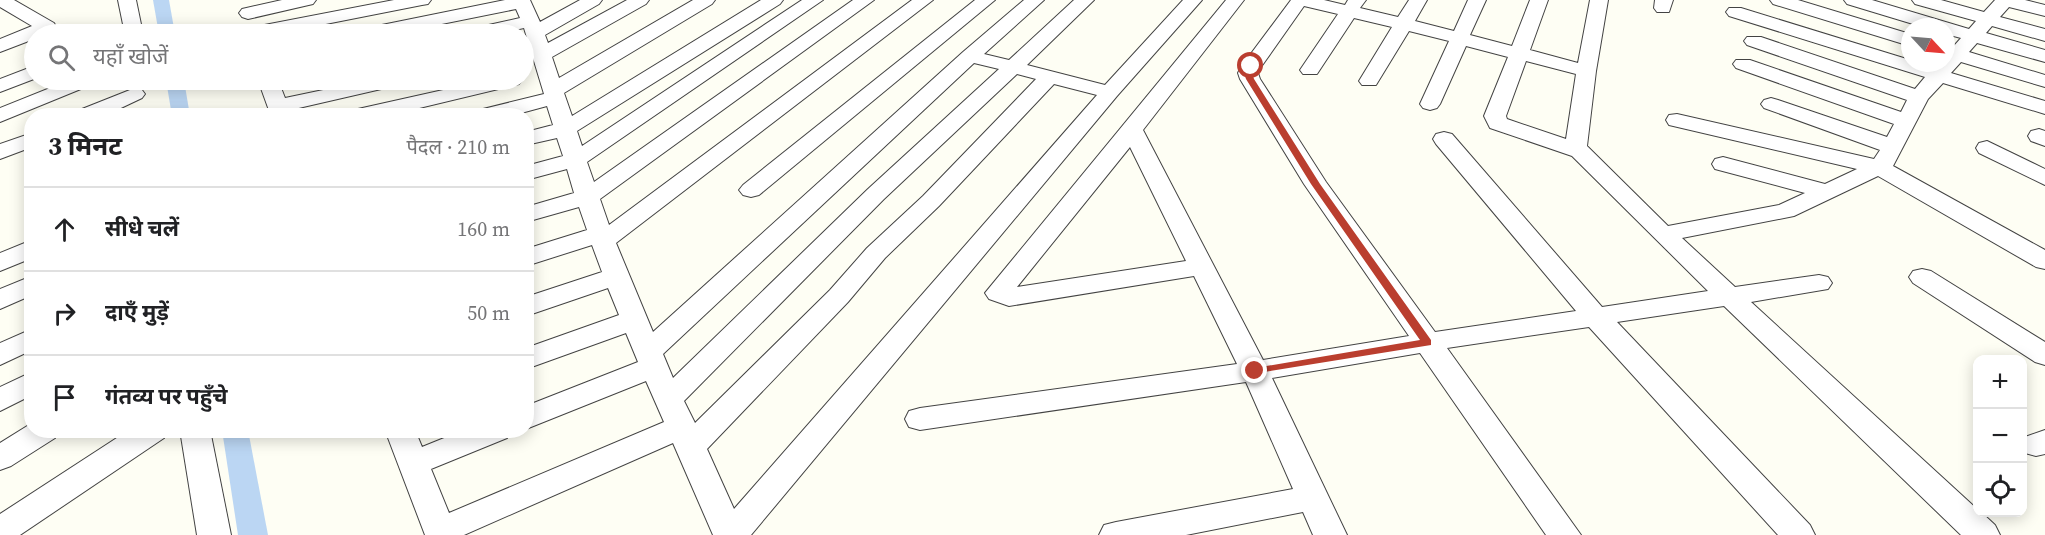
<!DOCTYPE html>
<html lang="hi">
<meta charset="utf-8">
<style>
:root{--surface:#fff;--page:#f6f6f6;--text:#202124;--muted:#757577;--line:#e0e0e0}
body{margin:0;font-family:"Source Serif 4","Noto Sans Devanagari",serif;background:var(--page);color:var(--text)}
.controls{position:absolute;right:18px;bottom:18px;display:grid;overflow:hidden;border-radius:12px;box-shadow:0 3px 15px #0003}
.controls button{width:54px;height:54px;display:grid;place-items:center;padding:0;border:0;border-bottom:2px solid var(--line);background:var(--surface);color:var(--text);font:30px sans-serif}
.compass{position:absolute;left:1901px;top:18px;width:54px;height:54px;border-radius:50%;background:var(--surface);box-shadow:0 3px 15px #0003;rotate:116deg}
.stop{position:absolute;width:18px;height:18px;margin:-14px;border:4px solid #ba3e2f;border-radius:50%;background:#fff}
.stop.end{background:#ba3e2f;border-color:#fff;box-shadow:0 2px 6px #0008}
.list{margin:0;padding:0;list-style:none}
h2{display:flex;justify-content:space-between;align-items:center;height:78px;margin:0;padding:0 24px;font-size:26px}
h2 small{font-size:20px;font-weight:400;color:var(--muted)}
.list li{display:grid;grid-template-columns:39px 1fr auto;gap:18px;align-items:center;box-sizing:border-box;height:84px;padding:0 24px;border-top:2px solid var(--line)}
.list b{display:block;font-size:22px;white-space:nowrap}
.list em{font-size:20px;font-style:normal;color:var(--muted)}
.icon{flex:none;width:33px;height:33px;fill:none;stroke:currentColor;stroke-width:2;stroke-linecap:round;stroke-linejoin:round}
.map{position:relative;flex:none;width:2045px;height:535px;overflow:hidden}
.search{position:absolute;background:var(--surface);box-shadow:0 3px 15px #0003;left:24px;top:24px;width:510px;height:66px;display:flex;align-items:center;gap:15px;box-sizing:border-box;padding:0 21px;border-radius:33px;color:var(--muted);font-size:22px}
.panel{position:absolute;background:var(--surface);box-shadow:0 3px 15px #0003;left:24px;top:108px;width:510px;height:330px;border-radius:24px}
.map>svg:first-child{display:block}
</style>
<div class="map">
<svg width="2045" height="535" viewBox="0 0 2045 535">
<rect width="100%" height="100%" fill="#fefef4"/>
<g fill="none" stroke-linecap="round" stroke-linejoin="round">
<!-- canal -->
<g fill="#bbd6f3" fill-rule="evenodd">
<polygon points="153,0 169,0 175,34 159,34"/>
<polygon points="166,80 184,80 190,116 172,116"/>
<polygon points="222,430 248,430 268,535 238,535"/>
</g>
<!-- minor casing -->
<g stroke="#434343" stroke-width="2">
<g id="minor">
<path d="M0,0H14L54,23L56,27C51,35 43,34 34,34V39L0,52V39L32,26L0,7Z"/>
<polygon points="118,0 136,0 143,34 125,34"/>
<polygon points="282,0 316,0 313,4 248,19 242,17 239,13 242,9"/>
<polygon points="394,0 431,0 428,4 422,5 275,34 245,33 247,29 254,27"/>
<path d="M505,0H530L540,22L580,0H602L599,4L545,35L548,43L627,0H649L646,4L552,57L559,78L693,0H715L712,4L564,93L572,116L761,0H783L780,4L577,131L582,146L802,0H823L587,162L594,182L853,0H874L600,199L609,225L912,0H933L616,243L653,332L963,52L1024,0H1044L984,54L1009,60L1074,0H1094L1027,65L1105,85L1183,0H1202L1117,96L751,535H713L673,443L464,535H425L385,430H415L422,447L464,430H511L507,438L431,469L449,513L664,422L646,381L526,429V406L638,362L626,333L526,369V348L619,315L608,288L526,316V297L602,272L592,245L526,266V249L587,230L579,207L526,222V207L574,193L567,169L526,180V166L563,156L557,138L526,145V132L553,125L547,106L510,116H473L475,111L544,94L524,28L496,34H464L466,30L520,18L516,9L392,34H358L360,30L367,28ZM974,63L999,69L868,189L673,378L663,354ZM1017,74L1036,79L923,196L867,248L830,290L695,423L684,401L884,199ZM1054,84L1097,95L734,509L707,449L848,302L885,258L939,206Z"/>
<polygon points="975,0 995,0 759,195 751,197 743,195 739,190 743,185"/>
<path d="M1226,0H1244L1143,130L1263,360L1409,336L1304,184L1240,79L1238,73L1241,67L1291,0H1324L1345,5L1348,0H1366L1360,8L1398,17L1409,0H1427L1415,21L1454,31L1468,0H1486L1470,35L1512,46L1530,0H1548L1530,50L1578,63L1590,0H1608L1596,71L1587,146L1668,226L1779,205L1805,193L1715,169L1712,164L1715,159L1723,157L1825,184L1857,169L1669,125L1666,120L1669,115L1677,114L1874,159L1880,150L1764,108L1761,104L1764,100L1771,98L1778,100L1887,137L1894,124L1736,68L1733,64L1736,60H1750L1901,112L1907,100L1747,45L1744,41L1747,37H1761L1915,89L1925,77L1729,16L1726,12L1729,8H1741L1910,60V63H1920L1934,67L1938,63H1946V45L1953,47L1961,38L1946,34V27H1923L1847,4L1844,0H1872L1969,29L1976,21L1915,4L1912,0H1941L1984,12L1995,0H2025L2045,5V16L2009,7L2000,17L2045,29V41L1992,26L1986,33L2045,50V62L1977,43L1969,52L2045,75V87L1961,62L1951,73L2045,101V114L1943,83L1928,99L1893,166L2045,250V269L2036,267L1878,176L1794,216L1682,238L1735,287L1819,275L1828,277L1832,283L1828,289L1751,302L1978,510V512H1981L1995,525L2000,535H1961L1724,306L1617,322L1810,525L1815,535H1778L1589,327L1447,348L1581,535H1546L1420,353L1272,378L1347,535H1313L1303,512L1186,535H1099L1104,525L1116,522L1293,489L1246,382L920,430L909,427L905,419L909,411L920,408L1237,364L1194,276L1009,306L989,299L985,293ZM1304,6L1338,14L1300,70L1303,74H1317L1354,18L1392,27L1359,81L1362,85H1376L1409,31L1449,41L1420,104L1423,108L1430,110L1437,108L1440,104L1466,46L1508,57L1484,116L1490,128L1572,156L1708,291L1602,307L1452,134L1444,132L1436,134L1433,139L1436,144L1576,311L1435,332L1326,182L1260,79L1258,73L1261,67ZM1526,61L1576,74L1566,139L1507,119L1506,116ZM1130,147L1186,261L1017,287Z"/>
<polygon points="1655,0 1673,0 1669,12 1657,12 1654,8"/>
<polygon points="1770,0 1798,0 1910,34 1910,46 1773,4"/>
<polygon points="34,66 34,79 0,92 0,79"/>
<polygon points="70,80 96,80 93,84 0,122 0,108"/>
<polygon points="258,80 278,80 285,98 371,80 406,80 403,84 290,110 292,116 271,116"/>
<polygon points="488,80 522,80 519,84 386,116 347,116 349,111"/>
<polygon points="135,88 142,90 145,94 142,98 104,116 75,116 77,111"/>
<polygon points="2039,129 2045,131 2045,146 2031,141 2028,136 2031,131"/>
<polygon points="32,133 32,147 0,159 0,144"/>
<polygon points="1987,141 2045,169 2045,185 1979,153 1976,148 1979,143"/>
<polygon points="32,240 32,258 0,271 0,253"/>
<polygon points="1922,269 1931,271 2045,342 2045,365 2035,362 1913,283 1909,277 1913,271"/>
<polygon points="32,276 32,295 0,309 0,289"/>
<polygon points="32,329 32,350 0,365 0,343"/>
<polygon points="32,372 32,395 0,411 0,387"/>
<polygon points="32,423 32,430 59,430 55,438 11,466 0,470 0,443"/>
<polygon points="129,430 168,430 164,438 20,535 0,535 0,514"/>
<polygon points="180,430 210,430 231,535 197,535"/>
<polygon points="2045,430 2045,454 2036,456 2025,453 2022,448 2025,437"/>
</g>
</g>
<!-- minor -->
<use href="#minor" fill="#fff" fill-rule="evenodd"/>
</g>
<!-- route -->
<polygon fill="#ba3e2f" points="1251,64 1254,66 1252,73 1254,79 1320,184 1431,340 1431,345 1252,374 1250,371 1255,368 1420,340 1311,184 1246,79 1244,73"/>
</svg>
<div class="controls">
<button>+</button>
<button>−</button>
<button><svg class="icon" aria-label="locate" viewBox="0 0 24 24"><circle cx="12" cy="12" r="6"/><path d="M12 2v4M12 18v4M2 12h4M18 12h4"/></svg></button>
</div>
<svg class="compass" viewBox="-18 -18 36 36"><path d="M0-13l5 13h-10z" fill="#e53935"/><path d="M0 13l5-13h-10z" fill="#757577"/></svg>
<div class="stop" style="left:1251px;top:66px"></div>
<div class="stop end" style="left:1255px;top:371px"></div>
<div class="search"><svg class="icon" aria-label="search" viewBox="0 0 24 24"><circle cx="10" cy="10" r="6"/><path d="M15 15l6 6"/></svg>यहाँ खोजें</div>
<section class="panel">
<h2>3 मिनट<small>पैदल · 210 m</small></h2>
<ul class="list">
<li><svg class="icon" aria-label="ahead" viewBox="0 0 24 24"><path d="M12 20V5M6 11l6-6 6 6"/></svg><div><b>सीधे चलें</b></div><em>160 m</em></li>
<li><svg class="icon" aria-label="right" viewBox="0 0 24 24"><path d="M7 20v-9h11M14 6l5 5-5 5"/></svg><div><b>दाएँ मुड़ें</b></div><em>50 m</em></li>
<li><svg class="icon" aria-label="arrive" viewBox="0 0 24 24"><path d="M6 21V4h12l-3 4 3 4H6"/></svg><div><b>गंतव्य पर पहुँचे</b></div></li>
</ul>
</section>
</div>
